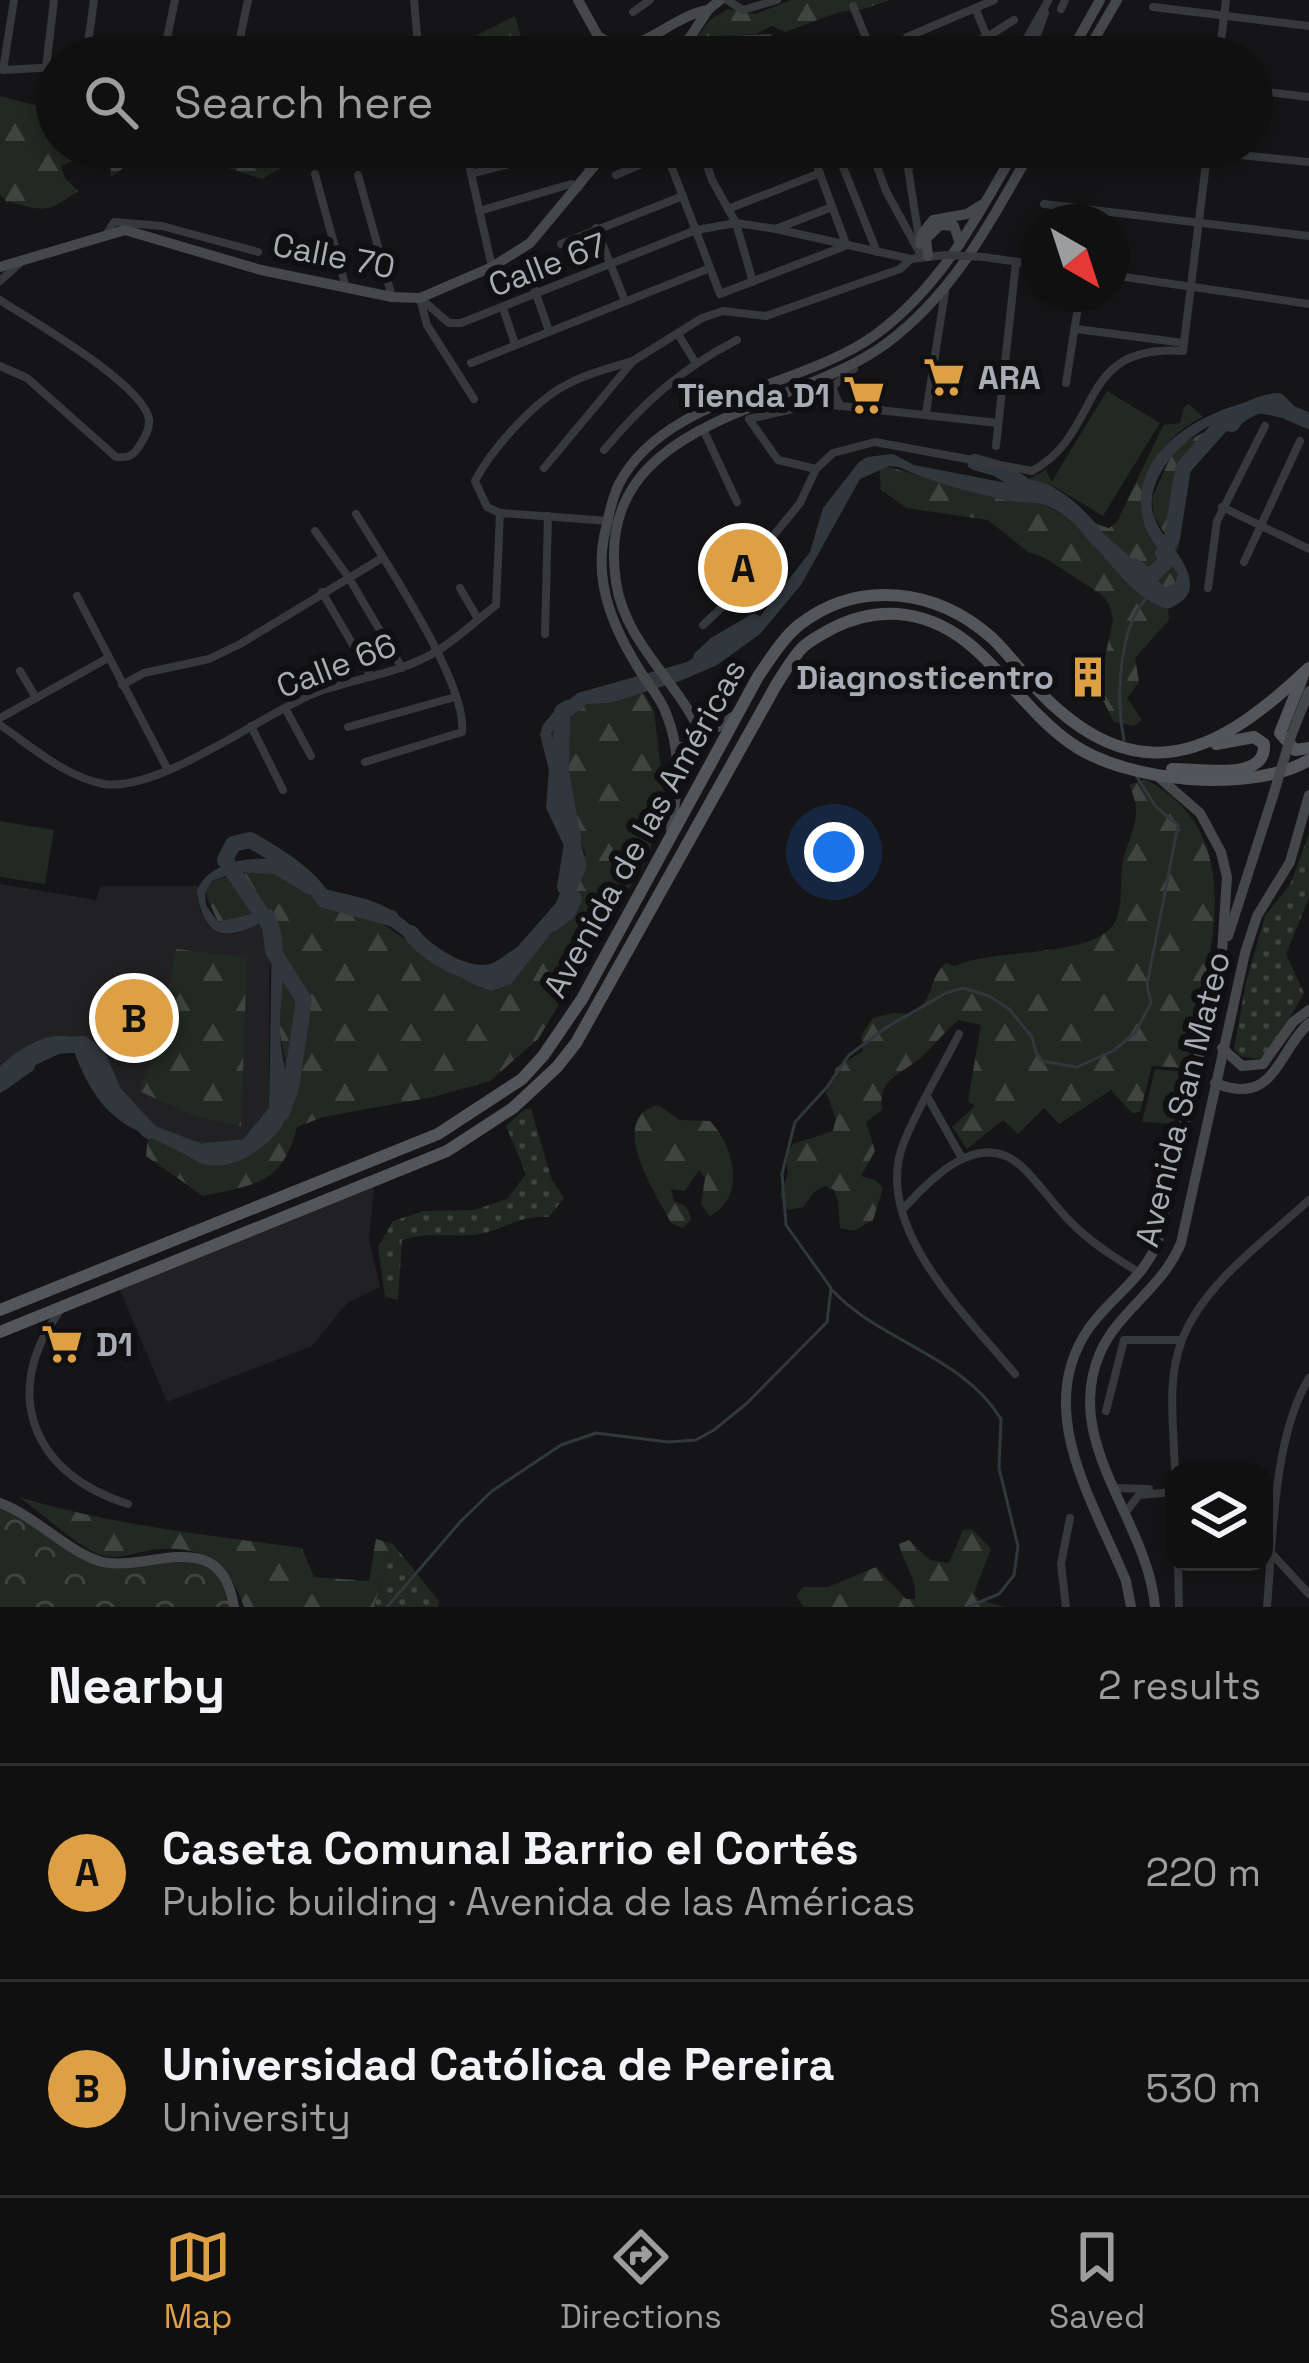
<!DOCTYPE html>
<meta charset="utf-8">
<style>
:root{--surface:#101011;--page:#19191a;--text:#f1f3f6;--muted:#9c9d9f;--line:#303031;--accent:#dea045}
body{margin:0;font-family:"Space Grotesk",sans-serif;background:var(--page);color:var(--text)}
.controls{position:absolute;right:36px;bottom:36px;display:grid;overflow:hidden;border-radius:24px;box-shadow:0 6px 18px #0003}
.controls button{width:108px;height:108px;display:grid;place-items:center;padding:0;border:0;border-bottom:3px solid var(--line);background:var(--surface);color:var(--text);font:60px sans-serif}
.compass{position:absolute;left:1021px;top:204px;width:108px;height:108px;border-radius:50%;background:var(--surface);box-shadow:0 6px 18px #0003;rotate:141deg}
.you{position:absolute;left:834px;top:852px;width:42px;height:42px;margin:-30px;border:9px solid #fff;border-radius:50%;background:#1a73e8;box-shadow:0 0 0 18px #1a73e833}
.badge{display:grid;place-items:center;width:78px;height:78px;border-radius:50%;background:var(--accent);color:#111;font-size:39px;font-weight:700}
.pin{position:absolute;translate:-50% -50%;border:6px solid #fff;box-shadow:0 3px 12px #0006}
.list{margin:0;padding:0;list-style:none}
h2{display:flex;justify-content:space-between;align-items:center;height:156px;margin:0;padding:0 48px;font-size:51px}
h2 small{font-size:39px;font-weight:400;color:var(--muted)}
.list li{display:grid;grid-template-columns:78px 1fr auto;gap:36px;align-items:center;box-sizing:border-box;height:216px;padding:0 48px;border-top:3px solid var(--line)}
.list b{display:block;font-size:45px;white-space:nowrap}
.list p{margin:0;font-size:39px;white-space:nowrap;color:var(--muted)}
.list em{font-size:39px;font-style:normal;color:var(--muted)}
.icon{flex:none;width:66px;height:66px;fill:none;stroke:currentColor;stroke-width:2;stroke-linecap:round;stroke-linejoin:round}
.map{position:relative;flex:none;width:1309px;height:1607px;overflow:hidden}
.search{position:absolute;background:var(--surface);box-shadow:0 6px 18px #0003;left:36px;right:36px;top:36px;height:132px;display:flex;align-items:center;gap:30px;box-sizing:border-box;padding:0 42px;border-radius:66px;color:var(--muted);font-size:45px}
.sheet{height:588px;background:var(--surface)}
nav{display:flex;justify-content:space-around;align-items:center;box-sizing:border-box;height:168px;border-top:3px solid var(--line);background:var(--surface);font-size:33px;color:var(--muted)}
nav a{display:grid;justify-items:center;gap:6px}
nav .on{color:var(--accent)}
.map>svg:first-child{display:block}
</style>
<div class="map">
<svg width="1309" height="1607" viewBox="0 0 1309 1607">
<defs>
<pattern id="grass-dots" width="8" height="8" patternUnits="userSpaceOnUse" patternTransform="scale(3)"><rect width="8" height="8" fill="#222822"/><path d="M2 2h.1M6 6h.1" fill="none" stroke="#3f4440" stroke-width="1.8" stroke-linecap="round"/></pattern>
<pattern id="forest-firs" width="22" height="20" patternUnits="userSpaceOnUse" patternTransform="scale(3)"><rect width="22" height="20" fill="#222822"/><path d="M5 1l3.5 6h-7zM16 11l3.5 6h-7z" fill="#3f4440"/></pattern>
<pattern id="park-crowns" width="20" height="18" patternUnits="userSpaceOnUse" patternTransform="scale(3)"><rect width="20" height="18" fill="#222822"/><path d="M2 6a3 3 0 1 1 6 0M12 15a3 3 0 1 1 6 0" fill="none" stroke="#3f4440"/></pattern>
</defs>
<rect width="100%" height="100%" fill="#151517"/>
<!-- built -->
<g fill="#212123">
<polygon points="0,884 96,900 101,886 198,886 200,910 209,927 222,934 237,934 264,920 270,926 273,951 269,972 269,1120 247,1147 179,1138 121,1113 103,1068 91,1062 87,1052 38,1041 0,1067"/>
<polygon points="375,1180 369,1239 380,1287 347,1303 312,1346 167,1402 118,1285"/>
</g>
<!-- grass -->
<g fill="url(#grass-dots)">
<polygon points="1309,834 1309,898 1286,954 1304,993 1278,1038 1259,1059 1240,1056 1234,1049 1246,982 1265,916 1290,885"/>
<path d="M525,1109H531L552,1180L564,1198L549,1217C515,1215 502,1233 472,1235C444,1237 430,1232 402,1240L398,1300L385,1297L378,1247L393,1221L424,1211L474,1210L507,1199L526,1174L506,1126Z"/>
<polygon points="393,1544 439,1601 438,1607 374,1607"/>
</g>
<!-- forest -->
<g fill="url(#forest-firs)">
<polygon points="791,0 890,0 863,9 839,12 785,32 772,26 756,34 697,37 711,19 728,9 756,14"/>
<polygon points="515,16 527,57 430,57 437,55"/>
<path d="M0,96L57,111V147H135L131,162L111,177L110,155H85L61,166L65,178L78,191C52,209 47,213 18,204C0,198 13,209 0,194Z"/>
<polygon points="163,147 400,147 381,158 310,151 262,179"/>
<path d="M1189,404L1203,417C1163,435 1131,482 1145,527C1150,545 1168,558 1178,574L1175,584L1166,588C1132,565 1060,484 1020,487L1021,478H1031L1046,470L1058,495L1099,525L1109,528L1117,522L1161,430L1164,425L1180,423L1184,407Z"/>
<path d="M1235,417C1229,431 1207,448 1192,447C1154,484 1193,513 1176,553L1154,516L1152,498L1172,454L1183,443Z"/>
<path d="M879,464C921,476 963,490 1005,500C1026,505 1039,499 1058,512C1099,539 1124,598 1168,609L1169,620L1135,658L1139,682L1127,698L1142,720L1134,726L1114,722L1098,690L1113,620L1109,604L1102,595L1045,558L1028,552L988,520L907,508L881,490Z"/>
<path d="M644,693L654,711L665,803L647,859L538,1039L490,1081L433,1097L323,1117L297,1127C282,1185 256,1184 203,1196L146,1156L148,1136L263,1147L282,1112L285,1060L280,1034L282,943L270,910L218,922L205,893L212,881L260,866L324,900L362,910L468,982L511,984L586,854L557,797L551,734L587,704Z"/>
<path d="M1145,779C1258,837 1204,971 1186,1068L1152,1066L1140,1112L1132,1113L1111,1090L1059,1124L1044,1108L1018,1134L1003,1120L967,1149L952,1127L975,1106L968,1101L981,1025L959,1020C946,1030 937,1042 925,1054C905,1074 878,1075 882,1110L866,1122L875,1151L861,1176L875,1180L883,1188L873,1220L854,1231L840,1228L838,1201L834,1190L825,1186L814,1192L803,1207L788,1210L780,1195L788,1174L786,1157L793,1144L833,1131L836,1118L826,1093L836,1068L863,1051L861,1036L873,1018L893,1013L914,1014C935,997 929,977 946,963L955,966C989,948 1095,959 1115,922C1123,906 1120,885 1122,867C1124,849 1136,830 1136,812C1137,804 1132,793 1130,785Z"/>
<polygon points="176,949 247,957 241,1126 199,1118 139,1091 158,1040"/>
<path d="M658,1105L680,1120L710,1121C734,1146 747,1197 710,1216L701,1205L705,1178L699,1170L685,1191L671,1189L674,1201C685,1205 689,1207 691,1220L683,1228L672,1224C657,1196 605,1118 658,1105Z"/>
<path d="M19,1497C111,1525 207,1535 302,1548L314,1577L369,1581L376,1539L393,1544L374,1607H244C228,1560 201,1544 151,1550C133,1553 114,1562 95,1553C69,1539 43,1514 19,1497Z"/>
<path d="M972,1529L991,1549L974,1593L978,1599L1004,1607H804L796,1596L803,1587H828L876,1567L906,1599H915C918,1579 903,1563 899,1544L909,1540L930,1560L949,1563L963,1530Z"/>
</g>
<!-- park -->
<polygon fill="url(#park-crowns)" points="0,1503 101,1562 192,1557 217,1571 234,1607 0,1607"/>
<!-- pitch -->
<g fill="#222822">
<polygon points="1107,391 1160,423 1103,516 1050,484"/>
<polygon points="0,821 54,830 45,884 0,877"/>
<polygon points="1155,1069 1184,1072 1174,1124 1142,1122"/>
</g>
<!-- water -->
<path fill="#30383e" d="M1247,402L1309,413V427C1292,421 1273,414 1254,413C1213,412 1157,456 1152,498C1147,531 1188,552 1190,583C1191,598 1179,604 1168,609C1124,598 1099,539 1059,512C1040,499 1026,505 1006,500C971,492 932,483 899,467L889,466L860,479L801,585L760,634L717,665L680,681L610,703L587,704L551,733L560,758L557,797L578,834L587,866L567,913L511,984L491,991L468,982L370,912L307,894L274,874L235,872L212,881L205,893L206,905L218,922L271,909C291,931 280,997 280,1027C279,1080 313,1113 255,1152C238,1163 222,1169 202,1164C134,1123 105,1134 73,1049C40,1042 16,1068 0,1094V1067C17,1050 54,1025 78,1041C90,1048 88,1060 103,1067L121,1113L218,1150L247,1147L269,1120L272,932L264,921C224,943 204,938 197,891C207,861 259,852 286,864C301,870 310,884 325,889C346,895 368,897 387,908C422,928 452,977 496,971L556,903L570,868L568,854L546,808L549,770L540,734L543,725L556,709L578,693L687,662L759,618L810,552L823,508L859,462L867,457L893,454L914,465L1042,490L1105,535L1166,588L1175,584L1178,574C1168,558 1151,545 1145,527C1124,458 1191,417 1247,402Z"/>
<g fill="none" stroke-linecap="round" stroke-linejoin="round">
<!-- stream -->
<g stroke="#30383e" stroke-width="3">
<path d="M1124,740C1116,702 1118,630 1145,600"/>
<path d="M833,1291C881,1342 963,1356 1001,1419L999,1468L1018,1546L1014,1575L999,1594L968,1607"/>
<polyline points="387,1607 461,1521 492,1491 561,1445 596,1433 668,1442 696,1440 714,1430 746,1404 827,1322 831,1288 786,1225 782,1174 795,1122 827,1087 849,1055 887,1027 946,993 963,988 989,996 1009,1009 1032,1037 1036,1053 1042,1061 1077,1067 1113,1051 1135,1033 1151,1003 1147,985 1178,825 1156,807 1137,777"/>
</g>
<!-- river -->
<g stroke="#30383e" stroke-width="16">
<path d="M975,462L996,468L1021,483L1020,487C1050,485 1082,517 1098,540"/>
<path d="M1134,566L1150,577L1169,559L1163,553L1172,538L1183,468L1224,422L1232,424C1238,411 1264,402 1278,401L1290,413L1309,421"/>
<polyline points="701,658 715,645 754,622"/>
<polyline points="553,923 567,913 574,899 565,887 573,838 561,773 562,712 568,708"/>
<path d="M411,933C425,954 471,982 497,970C506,966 513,958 522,954"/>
<polyline points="0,1084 27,1065 27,1060 57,1046 83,1044 97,1054 114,1093 149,1131"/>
<path d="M206,1151L247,1147L275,1113L282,1112L291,1087L304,1000L273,951L270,926L225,860L233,844L250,840C275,854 310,875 324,900L391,918"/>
</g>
<!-- street -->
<g stroke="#36383b" stroke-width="8">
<polyline points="14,0 3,70 57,67"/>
<polyline points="414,0 418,46"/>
<polyline points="727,0 743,10 777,0"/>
<polyline points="853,6 874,57"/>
<polyline points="1153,7 1309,26"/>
<polyline points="1061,9 1065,0"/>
<polyline points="976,10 995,57"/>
<polyline points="633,12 650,0"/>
<polyline points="689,42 769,38 776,57"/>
<polyline points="86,57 94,0"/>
<polyline points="163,57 175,0"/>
<polyline points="236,57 248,0"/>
<polyline points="270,57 363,50"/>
<polyline points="914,57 907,37 994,0"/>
<polyline points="929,57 987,37 1014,20"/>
<polyline points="1016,57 1048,1"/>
<polyline points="1029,57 1045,13"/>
<polyline points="1219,57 1226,0"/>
<polyline points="46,68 54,0"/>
<polyline points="1252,90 1309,97"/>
<polyline points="465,147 492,267"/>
<polyline points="560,147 592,169"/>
<polyline points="664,147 720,294 845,246"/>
<polyline points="701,147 712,180 736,223 753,282"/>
<polyline points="775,147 777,152"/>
<polyline points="810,147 846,244"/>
<polyline points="835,147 877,252"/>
<polyline points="870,147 886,191 922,257"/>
<polyline points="1161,147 1309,162"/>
<polyline points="315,174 345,284"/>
<polyline points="471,174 563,150"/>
<polyline points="358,175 392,297"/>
<polyline points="616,175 667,153"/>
<polyline points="1044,204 1309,236"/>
<polyline points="728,209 820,173"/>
<polyline points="479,211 571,184 579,187"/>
<polyline points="596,228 625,301"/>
<polyline points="778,228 832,207"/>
<polyline points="106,235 114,222 162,226 258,252"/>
<polyline points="919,238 908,168 930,147"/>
<polyline points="561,244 683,196"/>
<polyline points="984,257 1039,265"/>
<polyline points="528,271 549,331"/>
<polyline points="1111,275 1309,304"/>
<polyline points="0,281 21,262"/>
<polyline points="420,298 449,323 461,323 696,230 736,223 776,229 911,259"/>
<polyline points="420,299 427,325 474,399"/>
<path d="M0,300C32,321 142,383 149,419C150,429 145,437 140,445C133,456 129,458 116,457L27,378L0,366"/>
<polyline points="503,308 515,344"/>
<polyline points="1076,329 1184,343"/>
<polyline points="678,334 695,362"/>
<polyline points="471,363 710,268"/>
<polyline points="1066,383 1080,294"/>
<polyline points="761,406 814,403 998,423"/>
<polyline points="806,406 749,419 778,460 816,469"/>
<polyline points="840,406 832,387 854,369"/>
<polyline points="926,413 945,292"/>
<polyline points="703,429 737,502"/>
<polyline points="996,446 1016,262"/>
<path d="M604,450C643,403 682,368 737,340"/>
<polyline points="544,468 633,361 702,318 723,311 766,316 900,269 911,259 945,255"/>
<polyline points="1222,507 1309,549"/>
<path d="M356,514C383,558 468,684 462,732L365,762"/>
<path d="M609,521L500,513L487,507L475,481C491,450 535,400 568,384C587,373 611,368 632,361"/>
<polyline points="315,531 349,578 402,668"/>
<polyline points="1244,562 1300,441"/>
<polyline points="460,588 478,619"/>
<polyline points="1208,588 1217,521 1265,426"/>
<polyline points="322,592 371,676"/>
<polyline points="77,596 168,770"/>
<path d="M703,625L733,597L773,536L800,503L816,469L833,453L875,442L1032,471C1105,431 1074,344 1183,351L1208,147"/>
<polyline points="545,634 548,516"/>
<polyline points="20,671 36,698"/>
<polyline points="122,685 144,673 209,659 240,644 382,558"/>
<polyline points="285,708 311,756"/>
<polyline points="0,718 108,658"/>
<path d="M0,725C31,746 65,777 104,784C160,792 261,715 315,693C355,678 400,674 437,651C458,638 477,620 496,605L500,513"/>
<polyline points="251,726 283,790"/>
<polyline points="348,727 455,697"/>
<path d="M959,1034C941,1070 919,1105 904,1142C870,1225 967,1316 1015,1374"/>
<polyline points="928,1098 962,1158"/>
<path d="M903,1209C932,1178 979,1128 1021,1166C1042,1185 1057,1211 1078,1229C1096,1246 1119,1260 1140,1273"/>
<path d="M59,1312C0,1393 33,1475 128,1504"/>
<polyline points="1106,1411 1124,1340 1181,1340"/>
<path d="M1175,1472C1174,1429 1166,1381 1182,1340C1204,1283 1266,1240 1309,1200"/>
<polyline points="1114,1488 1149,1489"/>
<polyline points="1125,1513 1139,1495 1174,1492"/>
<polyline points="1273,1555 1309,1594"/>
<polyline points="1178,1562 1179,1607"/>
<polyline points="1066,1607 1061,1564 1070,1518"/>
<path d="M1267,1607C1273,1538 1273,1438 1309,1378"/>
</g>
<!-- secondary -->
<g stroke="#45474b" stroke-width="10">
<path d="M578,0L598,36L617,48C649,46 674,16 708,10"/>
<polyline points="677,57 708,10 720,0"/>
<polyline points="1068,57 1100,0"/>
<polyline points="1084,57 1117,0"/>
<polyline points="920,244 922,234 933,220 967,214 983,204"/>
<polyline points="928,256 926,239 940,225 954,226 960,244"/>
<polyline points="0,267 125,230 261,270 392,297 420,298 492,267 530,243 610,147"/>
<polyline points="694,721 718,727 734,716"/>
<polyline points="1291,736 1309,691"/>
<path d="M675,746L690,749L698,742L700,732C676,679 625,643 616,582C591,416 794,413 887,343C956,291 991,221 1033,147"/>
<path d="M671,829C678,789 682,752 666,713C661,699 650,686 642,674C616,633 594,587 604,537C608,519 611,500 619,484C664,396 802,388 875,335C942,286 977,217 1017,147"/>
<polyline points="1228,936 1273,796"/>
<polyline points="1222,1048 1242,1066 1263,1064 1293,1022 1309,1010"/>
<path d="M1215,1083C1275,1107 1276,1054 1309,1023"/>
<path d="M0,1503C35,1516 64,1549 99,1561C144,1575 221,1521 234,1607"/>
<path d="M1131,1607L1126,1581C1094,1502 1032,1410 1089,1328C1111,1297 1145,1277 1158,1241L1222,952L1227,877L1221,852L1200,813L1156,775"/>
<path d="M1155,1607C1148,1520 1061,1443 1100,1353C1119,1310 1162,1289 1181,1243L1245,953L1257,916L1290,862L1309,795"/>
</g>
<!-- primary -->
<g stroke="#53555a" stroke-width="12">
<polyline points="1302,678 1280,733 1295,750 1309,748"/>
<path d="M1172,769C1197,768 1267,783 1264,744L1254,737L1216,744"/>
<path d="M0,1310L438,1134L522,1079L543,1056L582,999L759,675C771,658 782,639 799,625C859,578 937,589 992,638C1014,659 1031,686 1054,706C1151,794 1228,744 1309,668"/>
<path d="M0,1332L447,1151L513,1108L557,1067L576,1043L775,687C783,674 791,660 801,649C809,640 821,635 831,629C881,603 932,611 974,648C1008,678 1034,718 1072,744C1126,782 1251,794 1309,760"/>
</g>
<!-- street-bridge -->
<polyline stroke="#36383b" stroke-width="8" points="945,255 984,257"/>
<!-- secondary-bridge -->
<polyline stroke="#45474b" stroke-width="10" points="1273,796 1291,736"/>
</g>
<!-- icons -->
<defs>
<g id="supermarket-bare" transform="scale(3.24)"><path d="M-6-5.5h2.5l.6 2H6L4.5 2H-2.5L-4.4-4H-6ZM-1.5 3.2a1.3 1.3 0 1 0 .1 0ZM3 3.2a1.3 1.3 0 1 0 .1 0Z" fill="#dea045" stroke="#101012" stroke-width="2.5" paint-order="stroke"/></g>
<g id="building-bare" transform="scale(3.24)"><path d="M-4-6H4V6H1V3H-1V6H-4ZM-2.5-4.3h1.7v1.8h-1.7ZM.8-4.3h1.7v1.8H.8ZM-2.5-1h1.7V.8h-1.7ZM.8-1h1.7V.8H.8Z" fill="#dea045" stroke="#101012" stroke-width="2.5" paint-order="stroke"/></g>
</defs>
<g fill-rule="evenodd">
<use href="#supermarket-bare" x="944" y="377"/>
<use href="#supermarket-bare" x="864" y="395"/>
<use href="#building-bare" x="1088" y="677"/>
<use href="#supermarket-bare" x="62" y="1344"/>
</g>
<g text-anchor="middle" stroke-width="12" stroke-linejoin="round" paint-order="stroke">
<!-- street labels -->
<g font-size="33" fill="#a8adb5" stroke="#101012">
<text transform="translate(334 255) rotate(11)" y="12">Calle 70</text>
<text transform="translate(547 264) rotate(-21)" y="12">Calle 67</text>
<text transform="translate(336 665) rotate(-21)" y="12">Calle 66</text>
<text transform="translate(644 828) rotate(-61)" y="12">Avenida de las Américas</text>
<text transform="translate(1182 1099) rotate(-76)" y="12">Avenida San Mateo</text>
</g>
<!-- poi labels -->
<g font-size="33" font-weight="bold" fill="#a8adb5" stroke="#101012" text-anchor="start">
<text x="978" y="389">ARA</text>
<text x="830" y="407" text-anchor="end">Tienda D1</text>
<text x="1054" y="689" text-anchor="end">Diagnosticentro</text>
<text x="96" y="1356">D1</text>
</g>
</g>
</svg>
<div class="controls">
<button><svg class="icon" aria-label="layers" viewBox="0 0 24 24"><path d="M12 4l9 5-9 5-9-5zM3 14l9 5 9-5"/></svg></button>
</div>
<svg class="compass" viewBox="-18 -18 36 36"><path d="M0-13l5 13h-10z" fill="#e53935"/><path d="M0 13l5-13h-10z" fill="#9c9d9f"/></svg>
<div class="you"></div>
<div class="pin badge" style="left:743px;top:568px">A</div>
<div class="pin badge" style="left:134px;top:1018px">B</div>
<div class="search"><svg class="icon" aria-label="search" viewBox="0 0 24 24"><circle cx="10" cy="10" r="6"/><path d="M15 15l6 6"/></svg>Search here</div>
</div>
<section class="sheet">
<h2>Nearby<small>2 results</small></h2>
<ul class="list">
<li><span class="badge">A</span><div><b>Caseta Comunal Barrio el Cortés</b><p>Public building · Avenida de las Américas</p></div><em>220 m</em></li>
<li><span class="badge">B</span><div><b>Universidad Católica de Pereira</b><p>University</p></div><em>530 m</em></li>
</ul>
</section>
<nav>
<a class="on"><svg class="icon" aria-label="map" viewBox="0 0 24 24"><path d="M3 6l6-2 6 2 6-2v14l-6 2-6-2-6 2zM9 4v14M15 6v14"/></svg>Map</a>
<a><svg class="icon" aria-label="directions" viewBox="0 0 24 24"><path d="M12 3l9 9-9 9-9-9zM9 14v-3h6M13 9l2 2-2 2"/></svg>Directions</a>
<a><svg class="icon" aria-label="saved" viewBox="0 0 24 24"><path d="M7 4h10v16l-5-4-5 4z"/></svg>Saved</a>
</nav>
